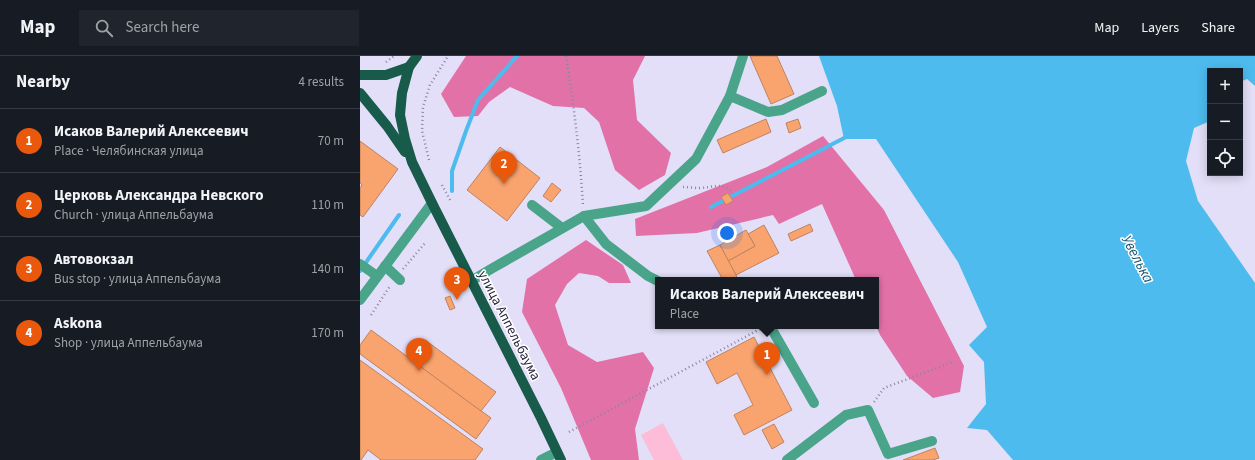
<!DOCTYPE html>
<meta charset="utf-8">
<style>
:root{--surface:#171b24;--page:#20242c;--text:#f1f3f6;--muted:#9ea1a6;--line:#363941;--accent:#ea580c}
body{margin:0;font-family:"Source Sans 3",sans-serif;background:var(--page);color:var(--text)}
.controls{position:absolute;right:12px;top:12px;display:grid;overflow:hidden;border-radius:0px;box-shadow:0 2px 10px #0003}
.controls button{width:36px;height:36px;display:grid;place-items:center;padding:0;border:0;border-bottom:1px solid var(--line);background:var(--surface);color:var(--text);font:20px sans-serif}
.you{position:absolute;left:367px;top:177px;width:14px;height:14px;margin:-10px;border:3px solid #fff;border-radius:50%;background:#1a73e8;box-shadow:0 0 0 6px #1a73e833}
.badge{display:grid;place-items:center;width:26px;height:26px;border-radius:50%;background:var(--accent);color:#fff;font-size:13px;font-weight:700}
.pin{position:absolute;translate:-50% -33px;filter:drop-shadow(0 1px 2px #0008)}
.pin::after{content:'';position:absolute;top:21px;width:14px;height:12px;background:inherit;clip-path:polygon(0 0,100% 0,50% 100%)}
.popup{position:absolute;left:295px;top:221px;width:224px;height:52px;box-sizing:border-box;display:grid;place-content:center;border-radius:0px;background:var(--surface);filter:drop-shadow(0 1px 3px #0005);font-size:13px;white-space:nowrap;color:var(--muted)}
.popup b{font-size:15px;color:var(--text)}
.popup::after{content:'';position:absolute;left:50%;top:100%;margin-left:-8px;border:8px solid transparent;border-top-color:var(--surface)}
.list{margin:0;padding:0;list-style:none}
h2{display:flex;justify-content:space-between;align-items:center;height:52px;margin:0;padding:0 16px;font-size:17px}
h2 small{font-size:13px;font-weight:400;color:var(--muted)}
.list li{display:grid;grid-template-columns:26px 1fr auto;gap:12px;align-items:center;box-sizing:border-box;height:64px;padding:0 16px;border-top:1px solid var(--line)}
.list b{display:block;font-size:15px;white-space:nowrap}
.list p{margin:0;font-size:13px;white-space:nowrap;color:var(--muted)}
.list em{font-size:13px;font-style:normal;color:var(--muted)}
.icon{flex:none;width:22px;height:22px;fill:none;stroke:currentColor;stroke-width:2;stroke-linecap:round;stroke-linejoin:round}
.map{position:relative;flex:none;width:895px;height:404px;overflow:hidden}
header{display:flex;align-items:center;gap:24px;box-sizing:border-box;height:56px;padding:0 20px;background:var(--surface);border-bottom:1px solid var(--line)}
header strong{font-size:19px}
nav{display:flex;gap:22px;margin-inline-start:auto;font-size:14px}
.search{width:280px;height:36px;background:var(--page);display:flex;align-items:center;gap:10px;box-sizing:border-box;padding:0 14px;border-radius:0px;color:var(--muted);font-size:15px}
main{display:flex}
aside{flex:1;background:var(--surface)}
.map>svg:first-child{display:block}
</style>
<header>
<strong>Map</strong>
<div class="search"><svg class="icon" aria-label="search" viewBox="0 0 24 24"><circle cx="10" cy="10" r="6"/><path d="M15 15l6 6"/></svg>Search here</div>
<nav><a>Map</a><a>Layers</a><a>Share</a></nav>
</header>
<main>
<aside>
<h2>Nearby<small>4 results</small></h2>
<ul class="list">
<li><span class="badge">1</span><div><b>Исаков Валерий Алексеевич</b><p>Place · Челябинская улица</p></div><em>70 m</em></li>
<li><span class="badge">2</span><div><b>Церковь Александра Невского</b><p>Church · улица Аппельбаума</p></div><em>110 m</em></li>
<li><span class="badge">3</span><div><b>Автовокзал</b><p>Bus stop · улица Аппельбаума</p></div><em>140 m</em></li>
<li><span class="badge">4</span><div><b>Askona</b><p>Shop · улица Аппельбаума</p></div><em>170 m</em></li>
</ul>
</aside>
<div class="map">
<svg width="895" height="404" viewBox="0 0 895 404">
<rect width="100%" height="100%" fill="#e3dff9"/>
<!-- green -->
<polygon fill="#fdbcd8" points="303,367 323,404 294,404 281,379"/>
<!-- forest -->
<g fill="#e271a7">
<polygon points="106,0 285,0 273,24 277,64 311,97 305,119 279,134 255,114 239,66 224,52 193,50 150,31 129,46 118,60 94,61 81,38"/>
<polygon points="463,80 524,154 604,310 600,336 573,342 547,320 520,279 516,270 516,224 496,224 462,148 419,168 413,159 337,177 276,180 275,163 407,111"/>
<polygon points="226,184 263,209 271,227 249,227 238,220 219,217 207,228 195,249 208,289 237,306 283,296 294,312 275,373 279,404 231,404 201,332 162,256 167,223"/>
</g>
<!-- water -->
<polygon fill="#4dbbee" points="459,0 895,0 895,30 887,23 880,26 880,15 850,15 850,65 834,72 826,105 838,145 895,227 895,404 653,404 627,374 607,372 626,348 624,306 609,289 627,271 598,206 516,83 484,83 477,50"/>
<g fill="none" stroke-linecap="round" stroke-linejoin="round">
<!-- stream -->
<g stroke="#4dbbee" stroke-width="4">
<polyline points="92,135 92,115 106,75 118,44 157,0"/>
<polyline points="351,151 488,80"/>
<polyline points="0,215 39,159"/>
</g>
</g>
<!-- building -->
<g fill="#f9a36e" stroke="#bf8360">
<polygon points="390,0 417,0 434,38 411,48"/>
<polygon points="406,63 411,76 363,97 357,84"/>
<polygon points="438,63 441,72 429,77 426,67"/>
<polygon points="0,85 38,113 3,161 0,159 0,132 2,129 0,127"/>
<polygon points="140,91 180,122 147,165 107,134"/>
<polygon points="192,127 201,134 191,146 183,140"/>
<polygon points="368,137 373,145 366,149 361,141"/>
<polygon points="450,168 453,175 431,185 428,178"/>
<polygon points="404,169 419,197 376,219 368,205 395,190 388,178"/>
<polygon points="386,174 395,190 368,205 360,189"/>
<polygon points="360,189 376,219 378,224 363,224 347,195"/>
<polygon points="90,240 95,252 90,254 85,242"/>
<polygon points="11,274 131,362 116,383 0,298 0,289"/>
<polygon points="394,281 432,354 384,379 374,359 393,349 377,317 357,328 346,306"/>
<polygon points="65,284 136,336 121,355 50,303"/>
<polygon points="0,304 123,393 115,404 21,404 8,394 1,404 0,402"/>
<polygon points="414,368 424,386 412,393 402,374"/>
<polygon points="575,392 579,402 573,404 543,404"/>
</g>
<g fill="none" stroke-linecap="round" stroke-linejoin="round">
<!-- path -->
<g stroke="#8a869f" stroke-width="2.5" stroke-dasharray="1 3" stroke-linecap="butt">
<path d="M206,0C214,50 220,99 223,150"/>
<polyline points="26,6 34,0"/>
<polyline points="69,104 62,75 63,51 70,29 88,0"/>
<polyline points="82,129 90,144"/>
<path d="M323,131C328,131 334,132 339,132C353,132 362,125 373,137"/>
<polyline points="43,213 66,186"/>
<polyline points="11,259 30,230"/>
<polyline points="514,346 524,332 593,306"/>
<polyline points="209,376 400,273"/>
</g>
<!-- minor -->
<g stroke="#49a48a" stroke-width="10">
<polyline points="370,40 408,56 422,54 462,35"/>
<polyline points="172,149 202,172"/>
<polyline points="224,160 246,188 288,220 298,225"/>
<polyline points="0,208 17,220"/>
<polyline points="25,210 40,224"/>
<polyline points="111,225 131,213 224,160 286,150 336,103 370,40 383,0"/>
<polyline points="0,244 72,147"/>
<polyline points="410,270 454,347"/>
<polyline points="181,404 197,396"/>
<polyline points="427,404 486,359 508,354 528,398 572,385"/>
</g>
<!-- major -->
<g stroke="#185b4a" stroke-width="10">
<polyline points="57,0 49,11 42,37 40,59 45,83 52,106 72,147 181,362 201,404"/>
<polyline points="0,19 26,19 49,11"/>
<polyline points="0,37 27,70 45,96"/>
</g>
</g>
<g text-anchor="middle" stroke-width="3" stroke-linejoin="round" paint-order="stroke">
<!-- street labels -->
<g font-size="14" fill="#2a263e" stroke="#fff">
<text transform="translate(150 269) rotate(63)" y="5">улица Аппельбаума</text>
</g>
<!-- water labels -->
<g font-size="15" font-style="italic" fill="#1a5570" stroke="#fff">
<text transform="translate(778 203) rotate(62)" y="5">Увелька</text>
</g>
</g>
</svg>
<div class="controls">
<button>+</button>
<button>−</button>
<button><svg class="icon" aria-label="locate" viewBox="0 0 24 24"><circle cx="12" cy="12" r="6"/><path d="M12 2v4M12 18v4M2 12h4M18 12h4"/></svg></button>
</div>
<div class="you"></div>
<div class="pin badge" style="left:407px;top:319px">1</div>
<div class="popup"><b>Исаков Валерий Алексеевич</b>Place</div>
<div class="pin badge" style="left:144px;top:128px">2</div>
<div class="pin badge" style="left:97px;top:244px">3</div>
<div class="pin badge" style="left:59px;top:315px">4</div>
</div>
</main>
